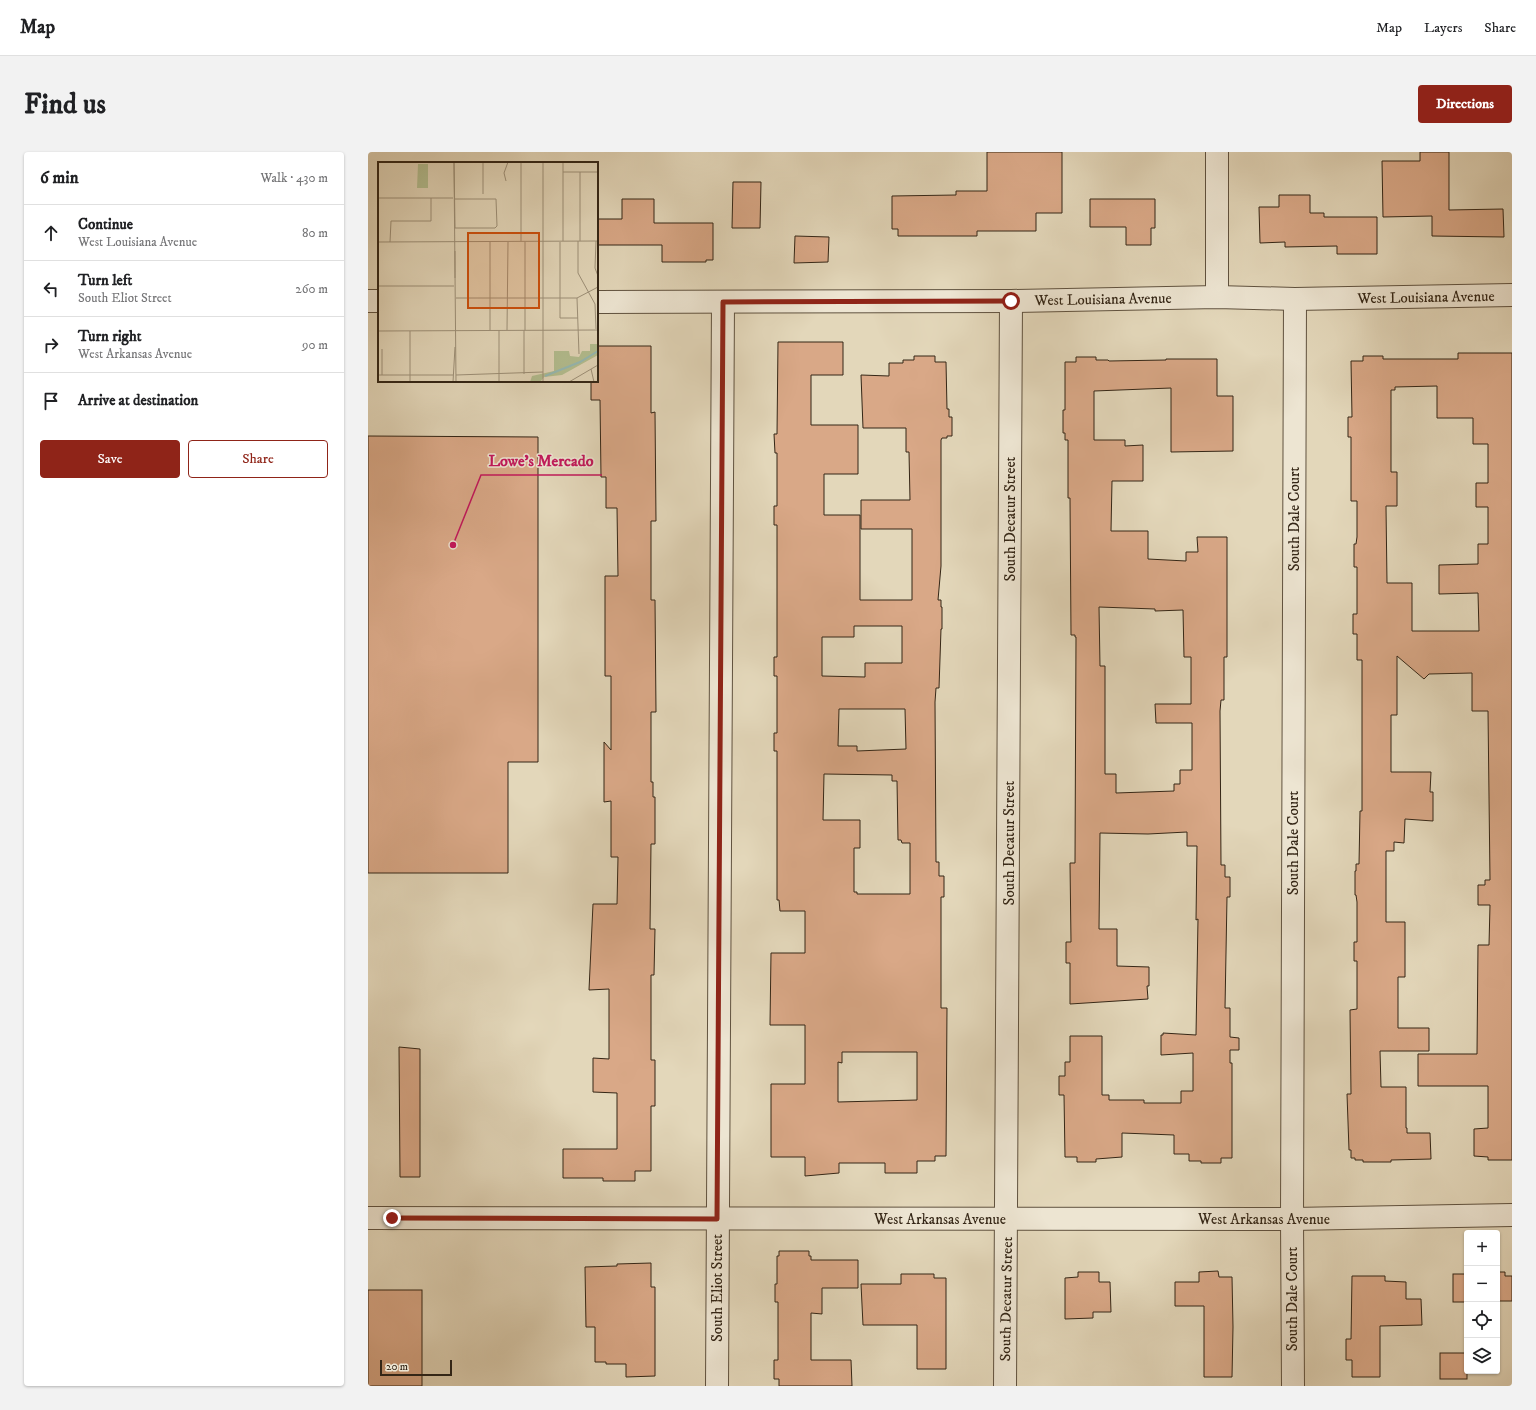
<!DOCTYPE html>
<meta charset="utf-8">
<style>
:root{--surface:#fff;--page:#f2f2f2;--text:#202124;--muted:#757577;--line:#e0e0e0;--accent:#8f2418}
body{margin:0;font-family:"IM FELL DW Pica",serif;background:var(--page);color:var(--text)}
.controls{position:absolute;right:12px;bottom:12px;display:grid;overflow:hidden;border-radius:4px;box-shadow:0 1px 3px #0004}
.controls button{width:36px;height:36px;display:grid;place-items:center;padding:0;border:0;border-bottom:1px solid var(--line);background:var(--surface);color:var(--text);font:20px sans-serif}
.scale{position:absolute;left:12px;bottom:10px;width:72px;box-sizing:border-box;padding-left:4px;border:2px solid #342616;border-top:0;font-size:11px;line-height:14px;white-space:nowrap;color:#342616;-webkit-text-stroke:3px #ede5d2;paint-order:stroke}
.stop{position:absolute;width:12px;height:12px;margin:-9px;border:3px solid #8f2418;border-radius:50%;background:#fff}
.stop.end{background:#8f2418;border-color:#fff;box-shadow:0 1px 4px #0008}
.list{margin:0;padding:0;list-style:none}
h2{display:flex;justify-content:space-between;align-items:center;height:52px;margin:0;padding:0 16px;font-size:17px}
h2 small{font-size:13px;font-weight:400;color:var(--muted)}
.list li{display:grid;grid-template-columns:26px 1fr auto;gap:12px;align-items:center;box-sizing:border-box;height:56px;padding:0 16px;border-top:1px solid var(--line)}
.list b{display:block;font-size:15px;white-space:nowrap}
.list p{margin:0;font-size:13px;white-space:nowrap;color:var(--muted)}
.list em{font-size:13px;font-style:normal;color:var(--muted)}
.actions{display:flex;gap:8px;padding:12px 16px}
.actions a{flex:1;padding:9px 0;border:1px solid var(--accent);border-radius:4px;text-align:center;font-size:14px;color:var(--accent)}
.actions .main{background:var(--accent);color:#fff}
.icon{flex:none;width:22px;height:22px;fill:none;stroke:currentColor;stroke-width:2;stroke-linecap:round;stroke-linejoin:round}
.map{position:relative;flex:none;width:1144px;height:1234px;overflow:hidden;border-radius:4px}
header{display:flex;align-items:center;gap:24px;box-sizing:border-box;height:56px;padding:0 20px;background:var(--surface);border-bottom:1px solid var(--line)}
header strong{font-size:19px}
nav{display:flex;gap:22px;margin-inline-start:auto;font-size:14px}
.intro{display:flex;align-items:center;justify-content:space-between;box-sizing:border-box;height:96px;padding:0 24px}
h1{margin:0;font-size:28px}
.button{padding:10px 18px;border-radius:4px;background:var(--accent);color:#fff;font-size:14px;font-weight:700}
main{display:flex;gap:24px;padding:0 24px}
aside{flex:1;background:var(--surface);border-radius:4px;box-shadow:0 1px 3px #0004}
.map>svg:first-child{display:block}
</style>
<header>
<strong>Map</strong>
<nav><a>Map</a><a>Layers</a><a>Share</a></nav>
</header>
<div class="intro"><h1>Find us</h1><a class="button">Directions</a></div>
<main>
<aside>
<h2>6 min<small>Walk · 430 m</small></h2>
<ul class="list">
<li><svg class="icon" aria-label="ahead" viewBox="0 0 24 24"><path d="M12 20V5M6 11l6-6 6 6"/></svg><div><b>Continue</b><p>West Louisiana Avenue</p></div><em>80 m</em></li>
<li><svg class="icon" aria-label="left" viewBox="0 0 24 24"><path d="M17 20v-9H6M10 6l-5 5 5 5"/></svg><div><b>Turn left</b><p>South Eliot Street</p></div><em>260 m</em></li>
<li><svg class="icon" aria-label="right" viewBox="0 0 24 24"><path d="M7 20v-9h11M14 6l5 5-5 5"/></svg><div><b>Turn right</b><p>West Arkansas Avenue</p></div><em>90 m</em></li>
<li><svg class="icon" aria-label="arrive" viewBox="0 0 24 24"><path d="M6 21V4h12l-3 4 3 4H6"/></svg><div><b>Arrive at destination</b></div></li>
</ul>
<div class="actions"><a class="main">Save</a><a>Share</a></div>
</aside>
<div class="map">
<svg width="1144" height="1234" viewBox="0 0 1144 1234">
<rect width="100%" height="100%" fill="#e3d7ba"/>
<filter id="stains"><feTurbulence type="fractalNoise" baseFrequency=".005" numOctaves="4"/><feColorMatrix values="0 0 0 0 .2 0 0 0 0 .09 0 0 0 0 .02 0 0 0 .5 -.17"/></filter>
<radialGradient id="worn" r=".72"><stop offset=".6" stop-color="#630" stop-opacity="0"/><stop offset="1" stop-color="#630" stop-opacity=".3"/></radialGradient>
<!-- building -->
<g fill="#d9a887" stroke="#342616" fill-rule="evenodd">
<polygon points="619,0 694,0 694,61 668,61 668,79 609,79 609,84 530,84 530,77 524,77 524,44 588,43 588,39 619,39"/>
<polygon points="1052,0 1081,0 1081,58 1135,57 1136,85 1064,84 1064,64 1015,65 1014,9 1052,9"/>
<polygon points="365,30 393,30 392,76 364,76"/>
<polygon points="911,43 942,43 942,61 956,61 956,65 1009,65 1009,102 969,102 969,94 917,95 917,90 892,91 891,55 911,55"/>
<polygon points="254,47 286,47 286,71 345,71 345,108 338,108 338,110 294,110 294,93 229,93 229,67 254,67"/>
<polygon points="722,47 787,47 787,76 783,76 783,93 758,93 758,75 722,75"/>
<polygon points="427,84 461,85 460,110 426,111"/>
<path d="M410,190H475V223H443V273H490V322H456V363H492V448H544V377H493V348H542L541,300H538V276H495L493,223L521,224V211H535V208H546V204H567V210H578L579,257H581V265H584V284H579V286H574L573,288V414L570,448H573V455H574V477H573L571,536H568L567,550L568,710H571V724H576V745H573V856H579L578,1004H567V1009H549V1021H517V1011H471V1021L437,1024V1005H403V932H437V873H402L403,801H437V759H412L411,748H409V599H406V581H409V524H406V505H409V373H406V354H409V301H407L406,282H409ZM486,474H534V511H497V525L454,524V485H486ZM471,557H537L538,597L489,599V594H470ZM456,622L524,623V629H529L530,688H533L534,691H542V742H489V740H486V696H492V668H455ZM474,900H549V948L470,950V910L474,911Z"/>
<polygon points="229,194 283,194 283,261 287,260 288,369 283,369 283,448 287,448 288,560 283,560 283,630 285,630 285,645 287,645 287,692 283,692 282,777 287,777 286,823 283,823 283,908 287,908 287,954 283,954 283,1019 267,1019 267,1029 235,1029 235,1026 195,1026 195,997 249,997 249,941 225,940 225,906 241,907 241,837 221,838 225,752 249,752 250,705 243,705 243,649 236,650 236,590 243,598 243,524 237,524 237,424 250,424 249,356 238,356 238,325 233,325 232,248 223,248 223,229 229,229"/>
<path d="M1090,201H1144V1008H1120V1005L1106,1004V977L1120,976V934H1050V902H1109L1110,793H1121L1122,753H1110V733H1117V728H1122L1120,559H1104V521L1061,522L1056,527L1029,504V563H1023V620H1063L1062,640H1065V669L1037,667L1036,691L1026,690V699H1018V770H1037V825H1030V876H1061V899H1012L1013,935H1038V976H1039V981H1062L1063,1007L1023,1008V1010H995V1008H987V1006H983V998H981L979,942H983L982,858L989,857V809H986V790H989V750L988,743H987V719H988V712H991L992,659H994V508H989V482H985V462H989V415H986V392H988L989,385V349H983V285H980V265H984L983,209H995V204H1015V207H1090ZM1069,234V266H1105V292H1120V331H1108V355H1120V392H1110V412L1071,413V442L1110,441L1111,479H1044V431H1019L1018,354H1029V320H1023V238H1027V235Z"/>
<path d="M708,205H728V208H740L741,209L798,208V207H849V244H865V299L803,300V236L726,239V288H757V294L775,293V329H744L743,379H780V407L818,409V400H830L829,385H859V505H856V548H853L852,559L853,713H857V725H862V745H859L857,856H862V885L871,886V898H862V911H864V1006H853V1011H833V1009H821V1002H806V983L754,981V1005L728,1007V1010H709V1005H697L696,943H691V924H697V910H702V884H734V943H741V948H776V951H813V939H825V901L793,903V883H795V881L828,883L830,767L828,768L829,694H819V680L780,682L732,681L731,777H749V814L781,815V834H779L780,847L702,852V811H698V790H703L702,711H707L708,485H707V483H703L702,346H700V288H697V281H695V258H697V210H708ZM731,455L787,457V459L815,458L816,505H823V552H787L788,571H824V618H812V632H806V639L748,641V622H737V514H732Z"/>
<polygon points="0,284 170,285 170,610 140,610 140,721 0,721"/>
<polygon points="31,895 52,897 52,1025 32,1025"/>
<polygon points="411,1099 441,1099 441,1104 443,1104 443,1108 490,1108 490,1136 454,1136 454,1162 443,1161 443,1208 483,1208 484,1234 411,1234 411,1227 406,1227 406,1208 410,1208 410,1150 407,1150 407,1132 409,1132 409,1104 411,1104"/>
<polygon points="283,1111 283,1135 287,1135 287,1224 258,1225 258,1212 238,1212 238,1210 227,1210 227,1175 218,1175 217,1115 249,1114 249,1112"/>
<polygon points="850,1119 851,1125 864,1125 865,1175 864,1225 836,1225 836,1154 807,1154 807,1130 831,1130 831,1120"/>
<polygon points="710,1120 731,1120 731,1130 742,1130 743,1160 725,1160 725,1166 697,1167 697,1126 710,1125"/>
<polygon points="1129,1120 1137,1120 1137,1124 1144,1124 1144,1149 1129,1149"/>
<polygon points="533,1122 566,1122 566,1126 578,1126 578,1217 549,1217 549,1173 495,1173 493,1132 533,1132"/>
<rect x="1085" y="1122" width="14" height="28"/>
<polygon points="984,1124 1017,1124 1017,1129 1038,1130 1038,1147 1053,1147 1054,1173 1012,1174 1012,1225 984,1225 984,1208 978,1208 978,1187 983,1187"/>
<rect x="0" y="1138" width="54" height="96"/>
<rect x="1072" y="1201" width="27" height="26"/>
</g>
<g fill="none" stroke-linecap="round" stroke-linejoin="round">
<!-- minor casing -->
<g stroke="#60523f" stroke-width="24">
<g id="minor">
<polyline points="849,145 849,0"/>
<polyline points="0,149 11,149"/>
<polyline points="229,150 643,149 849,145 927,147 1144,143"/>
<polyline points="0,1066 924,1067 1144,1063"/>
<polyline points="349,1234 355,150"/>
<polyline points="637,1234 643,149"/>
<polyline points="925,1234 924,1067 927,147"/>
</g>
</g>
<!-- minor -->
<use href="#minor" stroke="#ede5d2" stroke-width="22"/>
</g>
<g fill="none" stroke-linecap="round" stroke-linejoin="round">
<!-- route -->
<polyline stroke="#8f2418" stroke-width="5" points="24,1066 349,1067 355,150 643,149"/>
</g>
<g text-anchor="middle" stroke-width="3" stroke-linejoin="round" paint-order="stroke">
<!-- street labels -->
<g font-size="15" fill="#342616" stroke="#ede5d2">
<text transform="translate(1058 145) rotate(-1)" y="5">West Louisiana Avenue</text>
<text transform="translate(735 147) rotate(-1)" y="5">West Louisiana Avenue</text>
<text transform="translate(642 367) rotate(-90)" y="5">South Decatur Street</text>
<text transform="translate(926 367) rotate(-90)" y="5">South Dale Court</text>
<text transform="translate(641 691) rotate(-90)" y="5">South Decatur Street</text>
<text transform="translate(925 691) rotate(-90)" y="5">South Dale Court</text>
<text x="572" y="1072">West Arkansas Avenue</text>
<text x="896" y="1072">West Arkansas Avenue</text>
<text transform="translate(349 1136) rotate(-90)" y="5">South Eliot Street</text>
<text transform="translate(638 1147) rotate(-89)" y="5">South Decatur Street</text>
<text transform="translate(924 1147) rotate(-90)" y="5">South Dale Court</text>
</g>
</g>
<!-- overview -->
<g transform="translate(10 10)">
<rect width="220" height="220" fill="#e3d7ba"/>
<path d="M40,2H50V26H39ZM212,182H220V193L184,213L166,215L163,219L152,220L154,214L176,209V189H191L192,194L201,195L204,189H212Z" fill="#b3be90"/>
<path fill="none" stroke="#95b9b3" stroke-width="2" d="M167,214L202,200L220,189"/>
<path fill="none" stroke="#9d9078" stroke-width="1" d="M76,0L77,66M105,0V32M165,0V220M76,1L78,220M185,10H220M128,19L126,11L130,0M0,36H75M77,66H117L119,64L118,37H77M143,79V0M185,79V0M200,79V111L217,142L218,167M202,79V10M218,79L217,106L220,114M0,80L220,79M12,80L13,59H53V36M182,80V156H200M77,89V116M0,124H76M78,136H199L220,125M199,136L201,192M112,168V80M121,168V220M129,168L130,80M147,168V80M0,169L220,168M32,169V220M4,187V213M213,207L216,220M146,212V168M0,213H75M78,213L165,210M75,220L77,185M191,220L220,203"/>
<path fill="#cd510e" fill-opacity="0.15" stroke="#cd510e" stroke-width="2" d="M90,71H161V146H90Z"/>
<rect width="220" height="220" fill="none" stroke="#342616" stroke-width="2"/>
</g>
<!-- callouts -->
<path fill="none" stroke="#c2185b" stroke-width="1.5" d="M85 393L113 323H234"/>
<circle fill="#c2185b" stroke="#ede5d2" stroke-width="1.5" cx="85" cy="393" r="4"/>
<g font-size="16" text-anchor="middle" font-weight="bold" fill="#c2185b" stroke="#ede5d2" stroke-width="3" stroke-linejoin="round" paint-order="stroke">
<text x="173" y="314">Lowe's Mercado</text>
</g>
<rect width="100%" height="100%" filter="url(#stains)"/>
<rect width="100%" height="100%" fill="url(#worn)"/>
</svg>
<div class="controls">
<button>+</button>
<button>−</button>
<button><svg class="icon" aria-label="locate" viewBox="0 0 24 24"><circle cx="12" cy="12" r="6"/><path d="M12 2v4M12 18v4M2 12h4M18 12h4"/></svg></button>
<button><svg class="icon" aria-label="layers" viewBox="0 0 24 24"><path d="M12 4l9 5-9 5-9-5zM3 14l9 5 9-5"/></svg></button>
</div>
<div class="scale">20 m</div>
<div class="stop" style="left:643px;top:149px"></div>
<div class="stop end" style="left:24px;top:1066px"></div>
</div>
</main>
